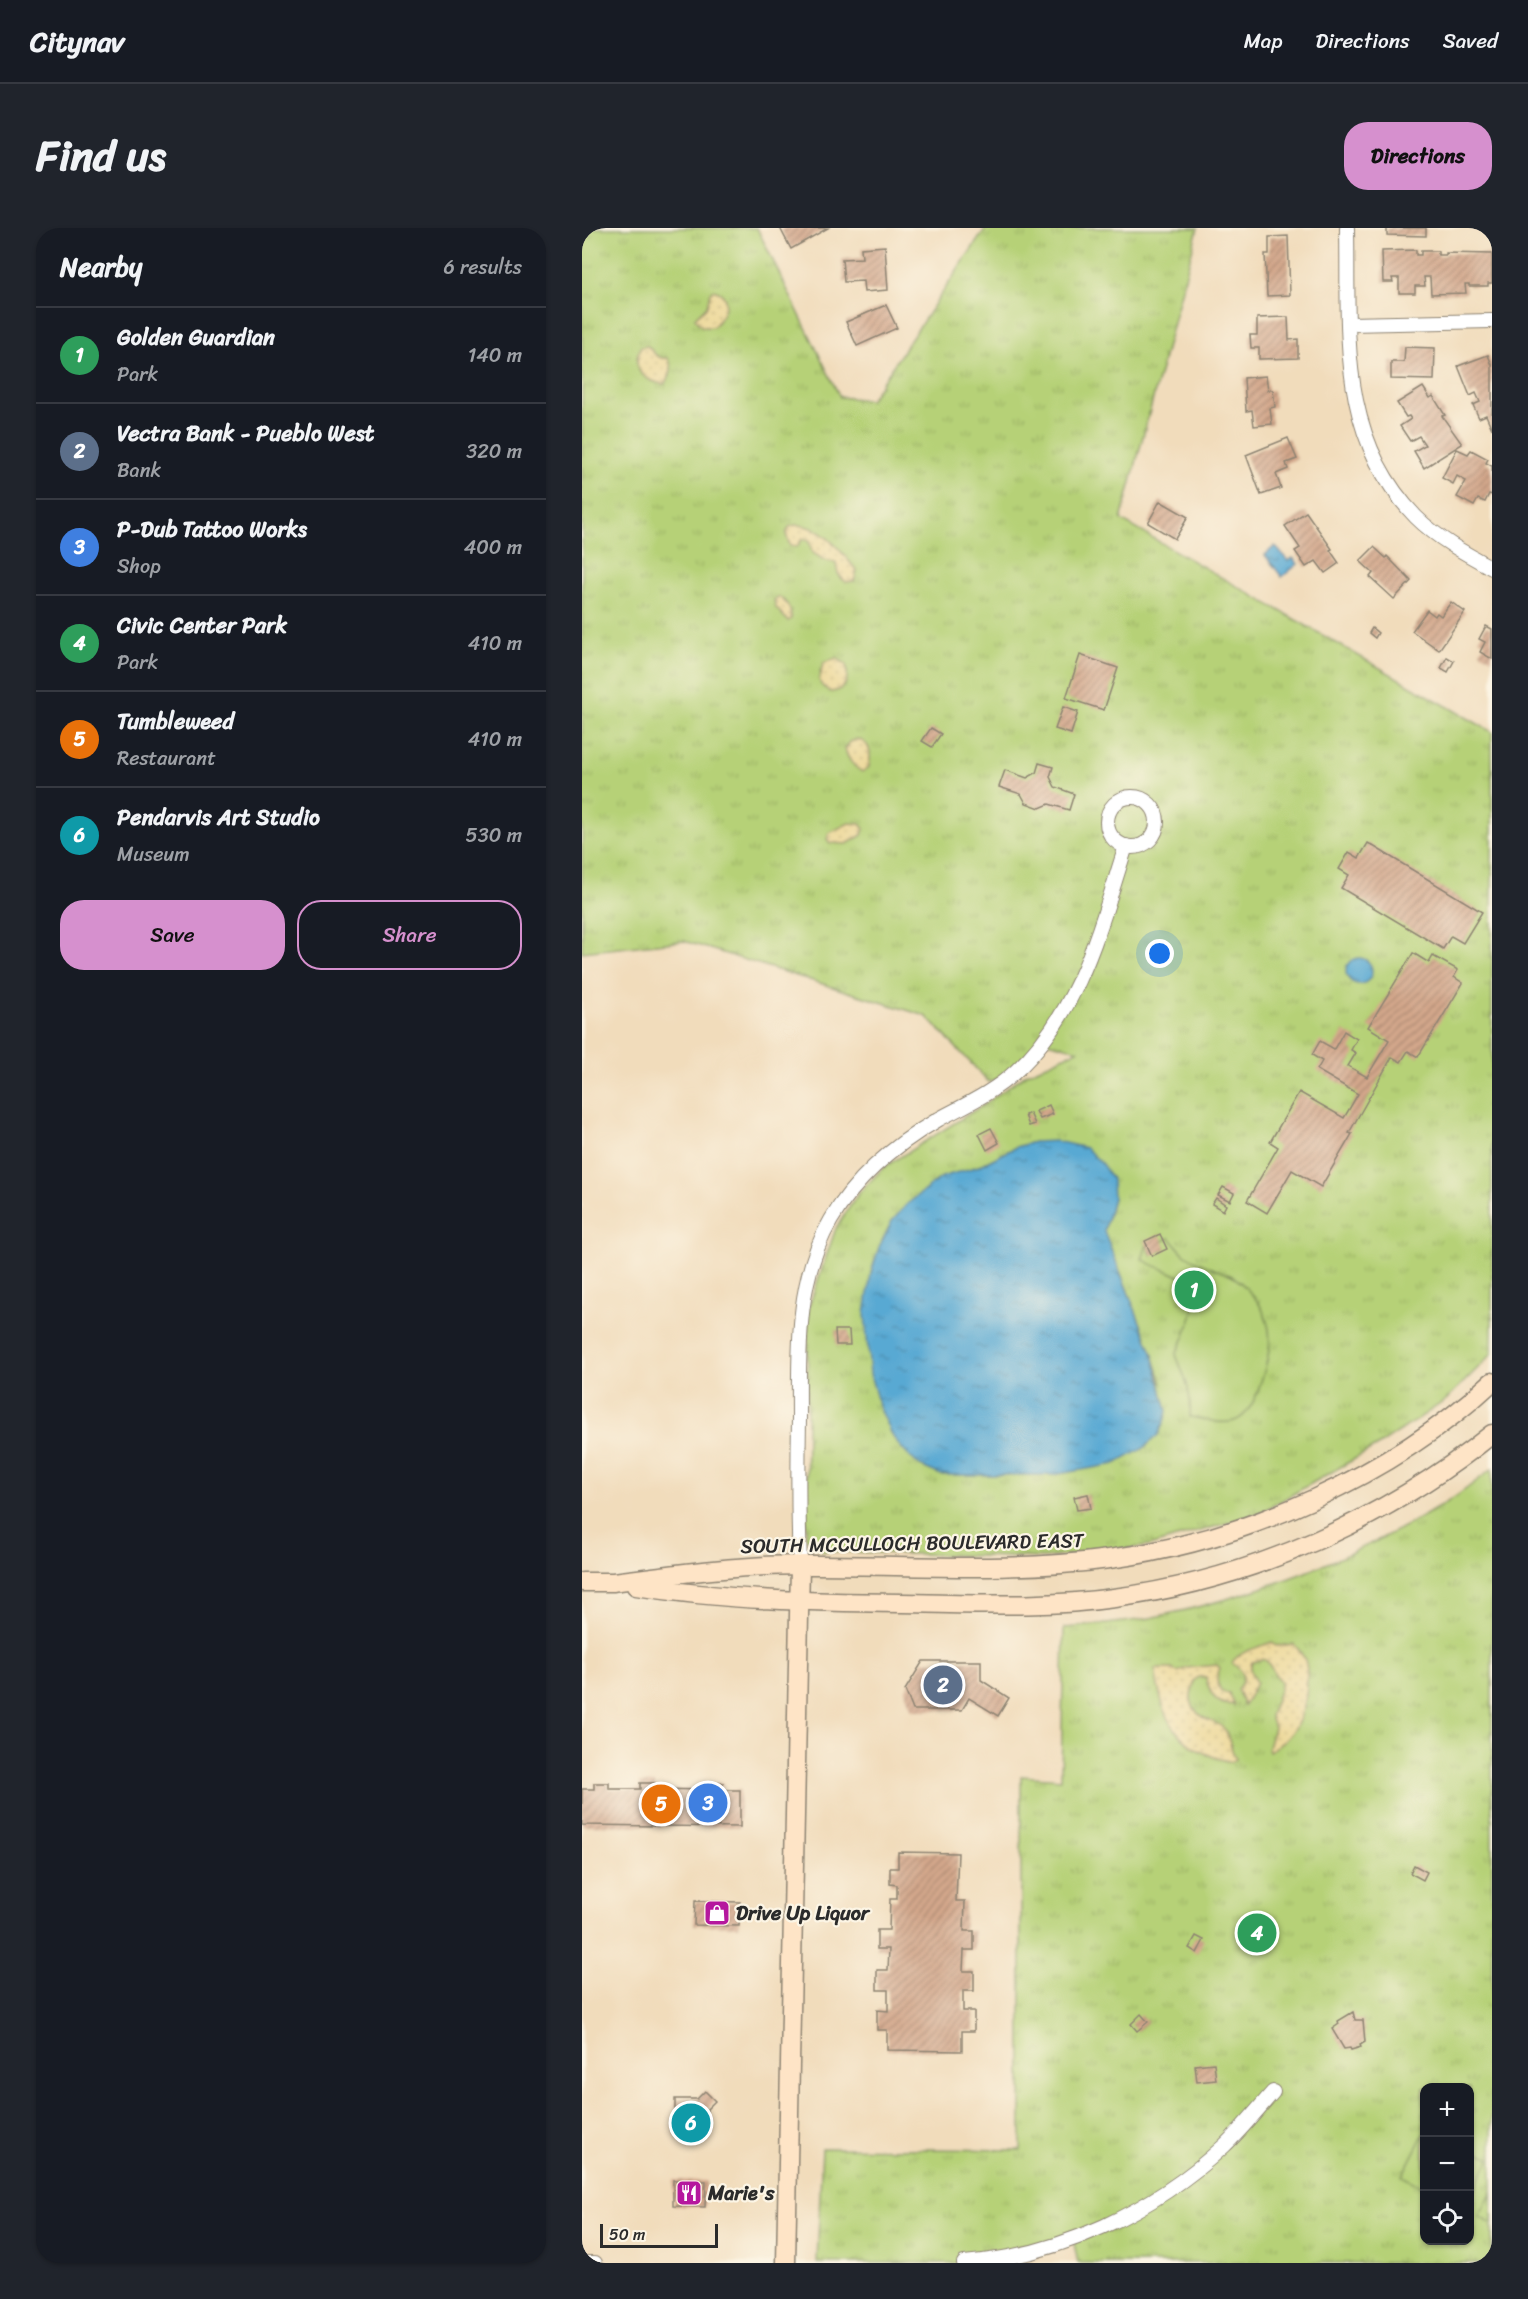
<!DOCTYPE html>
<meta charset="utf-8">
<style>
:root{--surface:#171b24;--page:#20242c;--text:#f1f3f6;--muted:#9ea1a6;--line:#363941;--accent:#d690ce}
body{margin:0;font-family:Sriracha,sans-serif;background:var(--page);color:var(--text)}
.controls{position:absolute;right:18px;bottom:18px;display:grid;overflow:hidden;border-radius:12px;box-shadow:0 2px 4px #0004}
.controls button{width:54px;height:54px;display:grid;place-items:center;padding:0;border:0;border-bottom:2px solid var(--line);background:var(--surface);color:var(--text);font:30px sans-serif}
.scale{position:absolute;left:18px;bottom:15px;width:118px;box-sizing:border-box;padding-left:6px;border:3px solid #2b2b2b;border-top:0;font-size:16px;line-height:21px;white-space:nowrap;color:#2b2b2b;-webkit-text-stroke:4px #fcf5e5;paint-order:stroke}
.you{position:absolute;left:578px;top:726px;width:21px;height:21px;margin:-15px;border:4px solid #fff;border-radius:50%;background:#1a73e8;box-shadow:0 0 0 9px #1a73e833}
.badge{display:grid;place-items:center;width:39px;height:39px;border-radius:50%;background:var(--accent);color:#fff;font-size:20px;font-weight:700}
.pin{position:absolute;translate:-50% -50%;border:3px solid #fff;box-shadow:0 2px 6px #0006}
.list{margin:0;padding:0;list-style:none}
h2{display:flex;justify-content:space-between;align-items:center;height:78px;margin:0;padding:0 24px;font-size:26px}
h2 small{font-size:20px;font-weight:400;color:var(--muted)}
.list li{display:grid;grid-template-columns:39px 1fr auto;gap:18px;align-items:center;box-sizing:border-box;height:96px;padding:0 24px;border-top:2px solid var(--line)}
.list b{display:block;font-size:22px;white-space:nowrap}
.list p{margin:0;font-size:20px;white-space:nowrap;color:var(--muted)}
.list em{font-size:20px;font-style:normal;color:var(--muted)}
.actions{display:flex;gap:12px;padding:18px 24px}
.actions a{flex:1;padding:14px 0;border:2px solid var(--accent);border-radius:24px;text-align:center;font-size:21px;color:var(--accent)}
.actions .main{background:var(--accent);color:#111}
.icon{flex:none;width:33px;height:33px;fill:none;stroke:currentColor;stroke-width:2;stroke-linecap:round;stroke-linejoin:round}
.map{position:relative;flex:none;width:910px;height:2035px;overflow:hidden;border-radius:24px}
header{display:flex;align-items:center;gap:36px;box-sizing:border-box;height:84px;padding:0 30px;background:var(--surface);border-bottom:2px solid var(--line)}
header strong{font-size:28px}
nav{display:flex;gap:33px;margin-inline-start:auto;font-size:21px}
.intro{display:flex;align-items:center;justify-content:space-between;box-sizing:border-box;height:144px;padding:0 36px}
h1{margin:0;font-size:42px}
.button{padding:15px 27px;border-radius:24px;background:var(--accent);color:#111;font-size:21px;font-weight:700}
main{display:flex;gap:36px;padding:0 36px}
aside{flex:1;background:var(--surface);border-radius:24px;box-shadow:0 2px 4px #0004}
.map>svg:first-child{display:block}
</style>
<header>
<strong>Citynav</strong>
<nav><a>Map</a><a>Directions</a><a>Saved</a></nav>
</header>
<div class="intro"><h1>Find us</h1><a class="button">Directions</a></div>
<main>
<aside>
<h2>Nearby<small>6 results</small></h2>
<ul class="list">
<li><span class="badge" style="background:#2e9e5b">1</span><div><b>Golden Guardian</b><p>Park</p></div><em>140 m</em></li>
<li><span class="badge" style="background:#5c6f8a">2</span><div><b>Vectra Bank - Pueblo West</b><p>Bank</p></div><em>320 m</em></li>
<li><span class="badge" style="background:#3f7fe0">3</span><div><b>P-Dub Tattoo Works</b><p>Shop</p></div><em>400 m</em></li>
<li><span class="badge" style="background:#2e9e5b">4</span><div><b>Civic Center Park</b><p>Park</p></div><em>410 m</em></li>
<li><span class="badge" style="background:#e8710a">5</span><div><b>Tumbleweed</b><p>Restaurant</p></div><em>410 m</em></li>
<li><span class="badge" style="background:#0f9aa8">6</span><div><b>Pendarvis Art Studio</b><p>Museum</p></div><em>530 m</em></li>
</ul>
<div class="actions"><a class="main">Save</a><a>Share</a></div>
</aside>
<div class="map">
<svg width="910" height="2035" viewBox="0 0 910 2035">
<defs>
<pattern id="grass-tufts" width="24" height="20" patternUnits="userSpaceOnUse" patternTransform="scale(1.5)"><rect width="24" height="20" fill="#b6d177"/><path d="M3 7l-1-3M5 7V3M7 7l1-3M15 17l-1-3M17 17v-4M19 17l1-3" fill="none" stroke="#9db467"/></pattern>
<pattern id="sand-dots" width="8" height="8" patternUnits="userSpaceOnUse" patternTransform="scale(1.5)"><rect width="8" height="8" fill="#eeda9e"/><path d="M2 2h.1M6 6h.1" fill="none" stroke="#cb8" stroke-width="1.8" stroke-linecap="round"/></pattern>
<pattern id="water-ripples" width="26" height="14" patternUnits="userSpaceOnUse" patternTransform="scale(1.5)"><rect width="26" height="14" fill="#59a9d3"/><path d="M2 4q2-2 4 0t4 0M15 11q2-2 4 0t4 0" fill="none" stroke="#4a8aab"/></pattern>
<pattern id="building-hatch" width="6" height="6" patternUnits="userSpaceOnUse" patternTransform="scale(1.5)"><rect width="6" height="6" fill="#d3a78b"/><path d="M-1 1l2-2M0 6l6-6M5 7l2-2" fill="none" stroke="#ab8872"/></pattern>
</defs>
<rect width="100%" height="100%" fill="#fcf5e5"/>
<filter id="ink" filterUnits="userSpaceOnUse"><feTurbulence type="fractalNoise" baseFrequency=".0167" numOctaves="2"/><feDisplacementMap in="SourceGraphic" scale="12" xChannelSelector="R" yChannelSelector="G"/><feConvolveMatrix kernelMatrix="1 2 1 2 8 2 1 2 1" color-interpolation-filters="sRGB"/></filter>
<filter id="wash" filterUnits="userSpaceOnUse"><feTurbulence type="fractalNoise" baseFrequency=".008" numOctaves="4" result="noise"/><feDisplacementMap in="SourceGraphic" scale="24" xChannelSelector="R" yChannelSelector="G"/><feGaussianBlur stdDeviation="1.35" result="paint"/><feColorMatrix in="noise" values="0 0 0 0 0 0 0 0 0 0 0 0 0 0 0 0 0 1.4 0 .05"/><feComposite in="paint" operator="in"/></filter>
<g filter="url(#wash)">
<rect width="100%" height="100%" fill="#f1dcbb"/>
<!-- grass -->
<g fill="url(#grass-tufts)" stroke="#707e51" stroke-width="1.5" fill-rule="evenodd">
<path d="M0,0H175L258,169L288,172L404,0H616L539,292L910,504V1126L864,1172L797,1217L676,1286L567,1318L463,1330L240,1323L224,1311L226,1081L254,1000L276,966L302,939L400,878L444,846L496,822L462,813L433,844L407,854L344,788L102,713L0,724ZM452,914L531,970L522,1003L571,1127L580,1155L360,949L397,938L434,919Z"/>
<path d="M910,1241V2035H496L491,2011L382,2035H235L240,1920L439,1922V1548L479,1551L482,1400C512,1397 544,1395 573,1389C673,1368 775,1329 862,1276C879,1266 894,1253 910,1241ZM842,1860H888V2012H842Z"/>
</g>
<!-- sand -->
<g fill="url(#sand-dots)" stroke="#8c8264" stroke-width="1.5">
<path d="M132,62C153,69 141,88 131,99C121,100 118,99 113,90L125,78L128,65Z"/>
<path d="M66,118C72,125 76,132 86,130C92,141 89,147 82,156C61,153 48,140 59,119Z"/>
<path d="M213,297C237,296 257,320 271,338L275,343L272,353L264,354C256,348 255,344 254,335L242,332L230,324L227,313L220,311L215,319L208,318L204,306L207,299Z"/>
<path d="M197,369C205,373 210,383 209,391L206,393L194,380L192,372Z"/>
<path d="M254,430L264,436C267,451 265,462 249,464L240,458L237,452L241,435Z"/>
<path d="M275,511C290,515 289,526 287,539L280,544C271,538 266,532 263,521L268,514Z"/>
<polygon points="267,595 278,596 282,601 280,607 265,616 248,615 245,611 247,605"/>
<path d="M690,1414L694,1418L712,1416C716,1421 721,1427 723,1432C726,1440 725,1448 725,1456C724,1485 714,1510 687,1523L686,1519L692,1500L688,1488L698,1460V1454L685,1433L680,1431L670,1434L668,1442L674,1455L662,1478L655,1461C665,1451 661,1443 650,1435C656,1423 678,1419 690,1414Z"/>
<path d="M635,1437L638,1440C634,1450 634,1455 640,1464L647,1465L652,1476C634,1479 627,1465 624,1449H616L612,1453C612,1460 608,1465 609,1472C615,1496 637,1491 644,1503C649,1512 648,1522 654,1531L650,1534C596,1523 580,1492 573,1441H590L596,1444L604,1440Z"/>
</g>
<!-- garden -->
<g fill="#b6d177" stroke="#707e51" stroke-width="1.5">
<path d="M588,1010C593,1015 598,1023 604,1027C617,1037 635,1041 650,1048C659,1053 666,1062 673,1070C697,1101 687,1132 675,1165C660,1204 642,1195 608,1189C610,1165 603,1149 594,1127C603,1105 628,1067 599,1049C586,1042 572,1039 560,1031L565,1017L570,1028L581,1013Z"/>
<polygon points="842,1905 842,1960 820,1948"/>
<polygon points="888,1919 908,1930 888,1970"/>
<polygon points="910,1964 910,1996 897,1989"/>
</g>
<!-- water -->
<g fill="url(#water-ripples)" stroke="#426a7f" stroke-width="1.5">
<polygon points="693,318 706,333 711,330 716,336 700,349 683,327"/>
<circle cx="777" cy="743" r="13"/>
<polygon points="474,913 504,920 520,936 530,951 531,970 522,1003 571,1127 585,1183 582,1194 576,1207 562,1220 533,1236 471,1247 359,1247 338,1238 322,1223 311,1209 297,1178 288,1146 283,1086 289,1045 297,1019 310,993 325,976 360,949 397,938 434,919 452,914"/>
</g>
<g id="blocks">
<!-- building -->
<g fill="url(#building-hatch)">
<polygon points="198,0 246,0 209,21"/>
<polygon points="805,0 844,0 844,8 805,7"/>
<polygon points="706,8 708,67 685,68 683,26 687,26 687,9"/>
<polygon points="303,18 306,62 282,64 281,53 262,54 260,31 280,30 279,20"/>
<polygon points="834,22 834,27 839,27 839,23 856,23 856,27 864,27 864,25 910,26 910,55 906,55 906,58 887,58 887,56 883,56 884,65 849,66 848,49 842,49 843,58 833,58 833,65 817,65 817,50 810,50 811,54 801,54 800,23"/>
<polygon points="304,77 315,100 275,118 264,94"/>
<polygon points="706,89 707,112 716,111 716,130 677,131 677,120 669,120 668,107 675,107 675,90"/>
<polygon points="823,119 853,120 852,152 809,151 809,134 822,134"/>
<polygon points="906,127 910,137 910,201 904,187 897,190 891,177 898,174 894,165 888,168 876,138"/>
<polygon points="684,148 686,162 691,162 693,179 688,180 690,196 672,198 670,182 664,183 662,150"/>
<polygon points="841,159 848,170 851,168 863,187 860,188 880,216 842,240 832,223 843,217 837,208 828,213 818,198 829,191 827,188 824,189 815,175"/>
<polygon points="706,210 715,231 704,235 706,241 694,246 699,260 679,267 664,227"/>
<polygon points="875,221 886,226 889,222 906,231 904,235 910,238 910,267 907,266 903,274 896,271 892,278 875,269 884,253 875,248 871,256 860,250"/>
<polygon points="578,273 606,289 593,311 566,295"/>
<polygon points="724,284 750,321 748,322 757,335 743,345 734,333 724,339 713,323 718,320 703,298"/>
<polygon points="792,319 804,330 805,328 829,353 812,371 788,349 791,345 778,333"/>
<polygon points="869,374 883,384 857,422 830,403 845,382 853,388 855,385 859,388"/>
<polygon points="904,398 910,401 910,431 898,424 903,414 897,411"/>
<polygon points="790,400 796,405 793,410 787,405"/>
<polygon points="498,427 536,440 522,482 484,470"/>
<polygon points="865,429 872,433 866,444 859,440"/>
<polygon points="481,479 496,484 489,506 473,501"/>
<polygon points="349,500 359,506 350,519 340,513"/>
<polygon points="457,535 471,539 468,549 473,559 492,566 487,582 467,576 458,580 444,575 439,566 417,559 423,542 445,550 454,545"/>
<polygon points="786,615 900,684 881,715 869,708 861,721 759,660 767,647 757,641 767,624 777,630"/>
<polygon points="831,725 847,735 851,728 876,742 872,749 881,755 836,829 826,823 819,834 810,829 767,905 770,906 739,959 710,942 685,985 665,973 696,919 688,914 717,864 762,890 776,866 735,842 740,833 730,827 738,813 752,821 762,803 775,811 769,822 774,825 766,838 785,849 807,812 786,799"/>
<polygon points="467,877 471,886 458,891 454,883"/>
<polygon points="448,885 453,896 447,898 443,887"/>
<polygon points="409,900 417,915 405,922 397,906"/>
<polygon points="641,959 652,965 648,973 636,967"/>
<polygon points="634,970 644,977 641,983 630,976"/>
<polygon points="578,1006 585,1021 570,1028 563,1013"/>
<polygon points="253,1102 267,1102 268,1117 254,1117"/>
<polygon points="506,1266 509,1280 495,1282 492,1269"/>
<polygon points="341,1433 399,1433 399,1452 427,1470 416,1488 387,1470 380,1482 331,1482 323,1462"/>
<polygon points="12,1555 27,1555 27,1561 58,1561 58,1555 73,1555 73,1561 126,1562 126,1555 141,1555 141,1562 158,1562 158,1599 0,1597 0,1561 12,1561"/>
<polygon points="316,1624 376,1625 374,1673 383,1673 382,1703 392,1703 392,1722 382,1722 381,1743 392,1743 392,1763 381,1763 381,1783 392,1783 392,1803 380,1803 380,1823 305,1822 305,1802 295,1802 295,1782 306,1783 306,1762 295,1762 295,1742 306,1742 307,1721 295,1721 295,1702 307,1702 308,1671 315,1671 315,1657 308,1656 308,1640 316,1640"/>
<polygon points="832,1637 845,1644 841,1652 828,1645"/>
<polygon points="113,1673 158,1674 157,1698 112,1697"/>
<polygon points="614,1708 622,1712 615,1725 607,1720"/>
<polygon points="771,1784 773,1792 781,1792 783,1814 778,1817 779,1819 769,1822 768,1820 762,1821 750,1801 757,1796 756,1793"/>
<polygon points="559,1786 566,1794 555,1803 549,1796"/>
<polygon points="632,1835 634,1852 615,1854 613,1837"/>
<polygon points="123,1863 133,1873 125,1881 124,1909 93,1908 93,1871 115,1871"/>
<polygon points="91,1952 124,1953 123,1979 91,1978"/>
</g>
</g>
</g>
<g filter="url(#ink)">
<use href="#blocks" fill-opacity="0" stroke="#8e8473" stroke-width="1.5"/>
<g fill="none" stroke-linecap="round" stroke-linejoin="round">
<!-- street casing -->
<g stroke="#8e8473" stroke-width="16">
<g id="street">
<path d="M765,0C767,104 755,208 834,289C855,310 884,326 910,340"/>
<polyline points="767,96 910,93"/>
<circle cx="550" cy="594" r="25"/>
<path d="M218,1337C216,1288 216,1240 217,1191C217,1124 213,1053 249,992C274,949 314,916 357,891C383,877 412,864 434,843C498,784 518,698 544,618"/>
<polyline points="0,2035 13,2035"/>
<path d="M382,2035C478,2028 572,1983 642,1918C660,1901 675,1882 691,1864"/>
</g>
</g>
<!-- secondary casing -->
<g stroke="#8e8473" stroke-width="21">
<g id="secondary">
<path d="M0,1354H31C93,1346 158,1337 221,1337C322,1336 426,1345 527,1331C663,1313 809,1248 910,1154"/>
<path d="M54,1358C142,1372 230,1374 320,1375C391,1376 462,1380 532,1370C669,1352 803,1292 910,1206"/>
<polyline points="204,2035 218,1337"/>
</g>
</g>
<!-- street -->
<use href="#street" stroke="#fff" stroke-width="14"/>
<!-- secondary -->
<use href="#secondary" stroke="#fee4c6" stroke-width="18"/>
</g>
</g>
<!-- icons -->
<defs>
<g id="shop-square" transform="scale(1.35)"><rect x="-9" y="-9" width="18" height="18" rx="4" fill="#b5179e" stroke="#fcf5e5"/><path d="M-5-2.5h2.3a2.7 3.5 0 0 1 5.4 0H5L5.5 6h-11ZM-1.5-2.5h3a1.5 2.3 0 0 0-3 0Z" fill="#fff"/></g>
<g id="restaurant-square" transform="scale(1.35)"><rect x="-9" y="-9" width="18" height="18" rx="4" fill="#b5179e" stroke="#fcf5e5"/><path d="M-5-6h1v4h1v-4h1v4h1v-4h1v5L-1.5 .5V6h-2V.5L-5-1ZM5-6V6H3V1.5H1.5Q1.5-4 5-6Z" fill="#fff"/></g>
</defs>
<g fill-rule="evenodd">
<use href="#shop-square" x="135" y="1685"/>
<use href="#restaurant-square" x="107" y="1965"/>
</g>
<g text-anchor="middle" stroke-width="4.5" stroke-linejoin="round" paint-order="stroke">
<!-- street labels -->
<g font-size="20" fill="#2b2b2b" stroke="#fcf5e5">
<text transform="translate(330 1315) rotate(-1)" y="7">SOUTH MCCULLOCH BOULEVARD EAST</text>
</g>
<!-- poi labels -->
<g font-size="20" font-weight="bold" fill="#2b2b2b" stroke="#fcf5e5" text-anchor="start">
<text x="154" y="1692">Drive Up Liquor</text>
<text x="126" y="1972">Marie's</text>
</g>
</g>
</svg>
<div class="controls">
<button>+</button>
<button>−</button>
<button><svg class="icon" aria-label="locate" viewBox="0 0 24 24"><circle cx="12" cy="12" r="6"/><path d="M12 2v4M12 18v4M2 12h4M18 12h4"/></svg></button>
</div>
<div class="scale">50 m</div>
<div class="you"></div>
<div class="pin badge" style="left:612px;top:1062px;background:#2e9e5b">1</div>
<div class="pin badge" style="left:361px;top:1457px;background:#5c6f8a">2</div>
<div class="pin badge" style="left:126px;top:1575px;background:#3f7fe0">3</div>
<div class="pin badge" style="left:675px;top:1705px;background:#2e9e5b">4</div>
<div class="pin badge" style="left:79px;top:1576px;background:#e8710a">5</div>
<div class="pin badge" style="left:109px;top:1895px;background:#0f9aa8">6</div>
</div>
</main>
